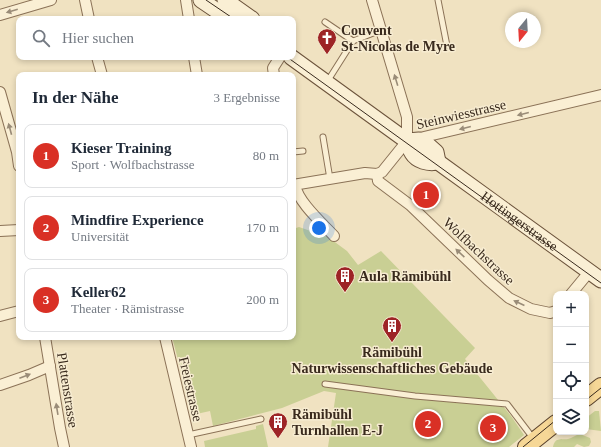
<!DOCTYPE html>
<html lang="de">
<meta charset="utf-8">
<style>
:root{--surface:#fff;--page:#f6f6f7;--text:#1f2937;--muted:#747a83;--line:#e0e1e3;--accent:#d93025}
body{margin:0;font-family:Georgia,serif;background:var(--page);color:var(--text)}
.controls{position:absolute;right:12px;bottom:12px;display:grid;overflow:hidden;border-radius:8px;box-shadow:0 2px 6px #0003}
.controls button{width:36px;height:36px;display:grid;place-items:center;padding:0;border:0;border-bottom:1px solid var(--line);background:var(--surface);color:var(--text);font:20px sans-serif}
.compass{position:absolute;left:505px;top:12px;width:36px;height:36px;border-radius:50%;background:var(--surface);box-shadow:0 2px 6px #0003;rotate:198deg}
.you{position:absolute;left:319px;top:228px;width:14px;height:14px;margin:-10px;border:3px solid #fff;border-radius:50%;background:#1a73e8;box-shadow:0 0 0 6px #1a73e833}
.badge{display:grid;place-items:center;width:26px;height:26px;border-radius:50%;background:var(--accent);color:#fff;font-size:13px;font-weight:700}
.pin{position:absolute;translate:-50% -50%;border:2px solid #fff;box-shadow:0 1px 4px #0006}
.list{margin:0;padding:0;list-style:none}
h2{display:flex;justify-content:space-between;align-items:center;height:52px;margin:0;padding:0 16px;font-size:17px}
h2 small{font-size:13px;font-weight:400;color:var(--muted)}
.list li{display:grid;grid-template-columns:26px 1fr auto;gap:12px;align-items:center;box-sizing:border-box;height:64px;margin:0 8px 8px;padding:0 8px;border:1px solid var(--line);border-radius:8px}
.list b{display:block;font-size:15px;white-space:nowrap}
.list p{margin:0;font-size:13px;white-space:nowrap;color:var(--muted)}
.list em{font-size:13px;font-style:normal;color:var(--muted)}
.icon{flex:none;width:22px;height:22px;fill:none;stroke:currentColor;stroke-width:2;stroke-linecap:round;stroke-linejoin:round}
.map{position:relative;flex:none;width:601px;height:447px;overflow:hidden}
.search{position:absolute;background:var(--surface);box-shadow:0 2px 6px #0003;left:16px;top:16px;width:280px;height:44px;display:flex;align-items:center;gap:10px;box-sizing:border-box;padding:0 14px;border-radius:8px;color:var(--muted);font-size:15px}
.panel{position:absolute;background:var(--surface);box-shadow:0 2px 6px #0003;left:16px;top:72px;width:280px;height:268px;border-radius:8px}
.map>svg:first-child{display:block}
</style>
<div class="map">
<svg width="601" height="447" viewBox="0 0 601 447">
<rect width="100%" height="100%" fill="#f0e2c1"/>
<!-- green -->
<g fill="#c9cf94">
<polygon points="299,227 328,237 347,251 358,265 381,251 475,348 465,359 511,416 524,435 509,447 328,447 336,393 324,391 282,408 213,426 210,411 192,415 193,399 184,382 172,337 293,337 293,229"/>
<polygon points="595,411 599,411 601,431 586,429 586,418"/>
<polygon points="263,424 268,447 205,447 204,441 256,429 256,426"/>
<path d="M580,434L590,438L591,442L589,446L584,447L577,444L574,447H553C555,437 560,440 568,439C572,438 576,435 580,434Z"/>
</g>
<g fill="none" stroke-linecap="round" stroke-linejoin="round">
<!-- lane casing -->
<g stroke="#8b7257" stroke-width="7">
<g id="lane">
<polyline points="438,0 447,46"/>
<polyline points="325,22 353,41"/>
<polyline points="327,82 353,41 381,30"/>
<polyline points="323,137 330,179"/>
<polyline points="413,144 432,158"/>
<polyline points="293,152 303,151"/>
<polyline points="325,384 415,396 507,404 533,438"/>
<polyline points="188,435 261,419"/>
</g>
</g>
<!-- street casing -->
<g stroke="#8b7257" stroke-width="12">
<g id="street">
<polyline points="85,0 89,19"/>
<polyline points="186,0 189,19"/>
<polyline points="372,0 407,117 407,141"/>
<polyline points="0,15 51,0"/>
<polyline points="97,57 102,75"/>
<polyline points="194,57 197,75"/>
<polyline points="274,75 273,68 280,57"/>
<polyline points="0,92 17,152 19,166"/>
<polyline points="377,174 378,181 410,205 488,280 509,298 531,309 550,313 556,311"/>
<polyline points="293,185 365,173 377,174 382,172 407,141 601,95"/>
<path d="M295,185C298,202 322,223 334,236"/>
<polyline points="0,231 19,230"/>
<polyline points="571,294 590,271"/>
<polyline points="0,316 19,311"/>
<polyline points="45,337 60,428 64,447"/>
<polyline points="165,337 191,447"/>
<polyline points="0,385 29,375 50,366"/>
</g>
</g>
<!-- secondary casing -->
<g stroke="#6c533b" stroke-width="17">
<g id="secondary">
<polyline points="201,0 229,19"/>
<polyline points="225,0 252,19"/>
<path id="s1" d="M291,57L407,141C410,145 409,149 412,153C417,161 428,164 438,162L601,280"/>
<polyline points="407,141 419,140 427,144 436,152 438,162"/>
</g>
</g>
<!-- primary casing -->
<g stroke="#58402c" stroke-width="18">
<g id="primary">
<polyline points="586,398 601,386"/>
<polyline points="526,447 556,423"/>
</g>
</g>
<!-- lane -->
<use href="#lane" stroke="#faefd4" stroke-width="5"/>
<!-- street -->
<use href="#street" stroke="#faefd4" stroke-width="10"/>
<!-- secondary -->
<use href="#secondary" stroke="#faefd4" stroke-width="15"/>
<!-- primary -->
<use href="#primary" stroke="#f6d796" stroke-width="16"/>
<!-- tram -->
<g stroke="#392a1d" stroke-width="1">
<polyline points="206,0 234,19"/>
<polyline points="287,57 601,283"/>
<polyline points="586,400 601,388"/>
<polyline points="523,447 556,420"/>
</g>
</g>
<!-- one-way arrows -->
<defs><path id="oneway-solid" d="M-6-.8H1V-3.2L6.5 0L1 3.2V.8H-6Z"/></defs>
<g fill="#9a8c78">
<use href="#oneway-solid" transform="translate(12 11) rotate(164)"/>
<use href="#oneway-solid" transform="translate(396 80) rotate(-107)"/>
<use href="#oneway-solid" transform="translate(523 114) rotate(166)"/>
<use href="#oneway-solid" transform="translate(465 128) rotate(166)"/>
<use href="#oneway-solid" transform="translate(10 129) rotate(-105)"/>
<use href="#oneway-solid" transform="translate(460 253) rotate(-137)"/>
<use href="#oneway-solid" transform="translate(519 303) rotate(-155)"/>
<use href="#oneway-solid" transform="translate(25 376) rotate(-21)"/>
<use href="#oneway-solid" transform="translate(57 409) rotate(-99)"/>
</g>
<!-- icons -->
<defs>
<g id="church-pin" transform="scale(1)"><path d="M0 17L-7.5 6A9.5 9.5 0 1 1 7.5 6Z" fill="#9d2426" stroke="#f7ecd1"/><path d="M-1.2-6h2.4v3.5h3.3v2.4h-3.3V6h-2.4V-.1h-3.3v-2.4h3.3Z" fill="#fff"/></g>
<g id="building-pin" transform="scale(1)"><path d="M0 17L-7.5 6A9.5 9.5 0 1 1 7.5 6Z" fill="#9d2426" stroke="#f7ecd1"/><path d="M-4-6H4V6H1V3H-1V6H-4ZM-2.5-4.3h1.7v1.8h-1.7ZM.8-4.3h1.7v1.8H.8ZM-2.5-1h1.7V.8h-1.7ZM.8-1h1.7V.8H.8Z" fill="#fff"/></g>
</defs>
<g fill-rule="evenodd">
<use href="#church-pin" x="327" y="38"/>
<use href="#building-pin" x="345" y="276"/>
<use href="#building-pin" x="392" y="326"/>
<use href="#building-pin" x="278" y="422"/>
</g>
<g text-anchor="middle" stroke-width="3" stroke-linejoin="round" paint-order="stroke">
<!-- poi labels -->
<g font-size="14" font-weight="bold" fill="#392a1d" stroke="#f7ecd1" text-anchor="start">
<text x="341" y="35">Couvent<tspan x="341" dy="16">St-Nicolas de Myre</tspan></text>
<text x="359" y="281">Aula Rämibühl</text>
<text x="392" y="357" text-anchor="middle">Rämibühl<tspan x="392" dy="16">Naturwissenschaftliches Gebäude</tspan></text>
<text x="292" y="419">Rämibühl<tspan x="292" dy="16">Turnhallen E-J</tspan></text>
</g>
<!-- street labels -->
<g font-size="14" fill="#392a1d" stroke="#f7ecd1">
<text transform="translate(461 114) rotate(-13)" y="5">Steinwiesstrasse</text>
<text dy="5" stroke="none"><textPath href="#s1" startOffset="286">Hottingerstrasse</textPath></text>
<text transform="translate(479 251) rotate(43)" y="5">Wolfbachstrasse</text>
<text transform="translate(191 389) rotate(77)" y="5">Freiestrasse</text>
<text transform="translate(68 390) rotate(81)" y="5">Plattenstrasse</text>
</g>
</g>
</svg>
<div class="controls">
<button>+</button>
<button>−</button>
<button><svg class="icon" aria-label="locate" viewBox="0 0 24 24"><circle cx="12" cy="12" r="6"/><path d="M12 2v4M12 18v4M2 12h4M18 12h4"/></svg></button>
<button><svg class="icon" aria-label="layers" viewBox="0 0 24 24"><path d="M12 4l9 5-9 5-9-5zM3 14l9 5 9-5"/></svg></button>
</div>
<svg class="compass" viewBox="-18 -18 36 36"><path d="M0-13l5 13h-10z" fill="#e53935"/><path d="M0 13l5-13h-10z" fill="#747a83"/></svg>
<div class="you"></div>
<div class="pin badge" style="left:426px;top:195px">1</div>
<div class="pin badge" style="left:428px;top:424px">2</div>
<div class="pin badge" style="left:493px;top:428px">3</div>
<div class="search"><svg class="icon" aria-label="search" viewBox="0 0 24 24"><circle cx="10" cy="10" r="6"/><path d="M15 15l6 6"/></svg>Hier suchen</div>
<section class="panel">
<h2>In der Nähe<small>3 Ergebnisse</small></h2>
<ul class="list">
<li><span class="badge">1</span><div><b>Kieser Training</b><p>Sport · Wolfbachstrasse</p></div><em>80 m</em></li>
<li><span class="badge">2</span><div><b>Mindfire Experience</b><p>Universität</p></div><em>170 m</em></li>
<li><span class="badge">3</span><div><b>Keller62</b><p>Theater · Rämistrasse</p></div><em>200 m</em></li>
</ul>
</section>
</div>
